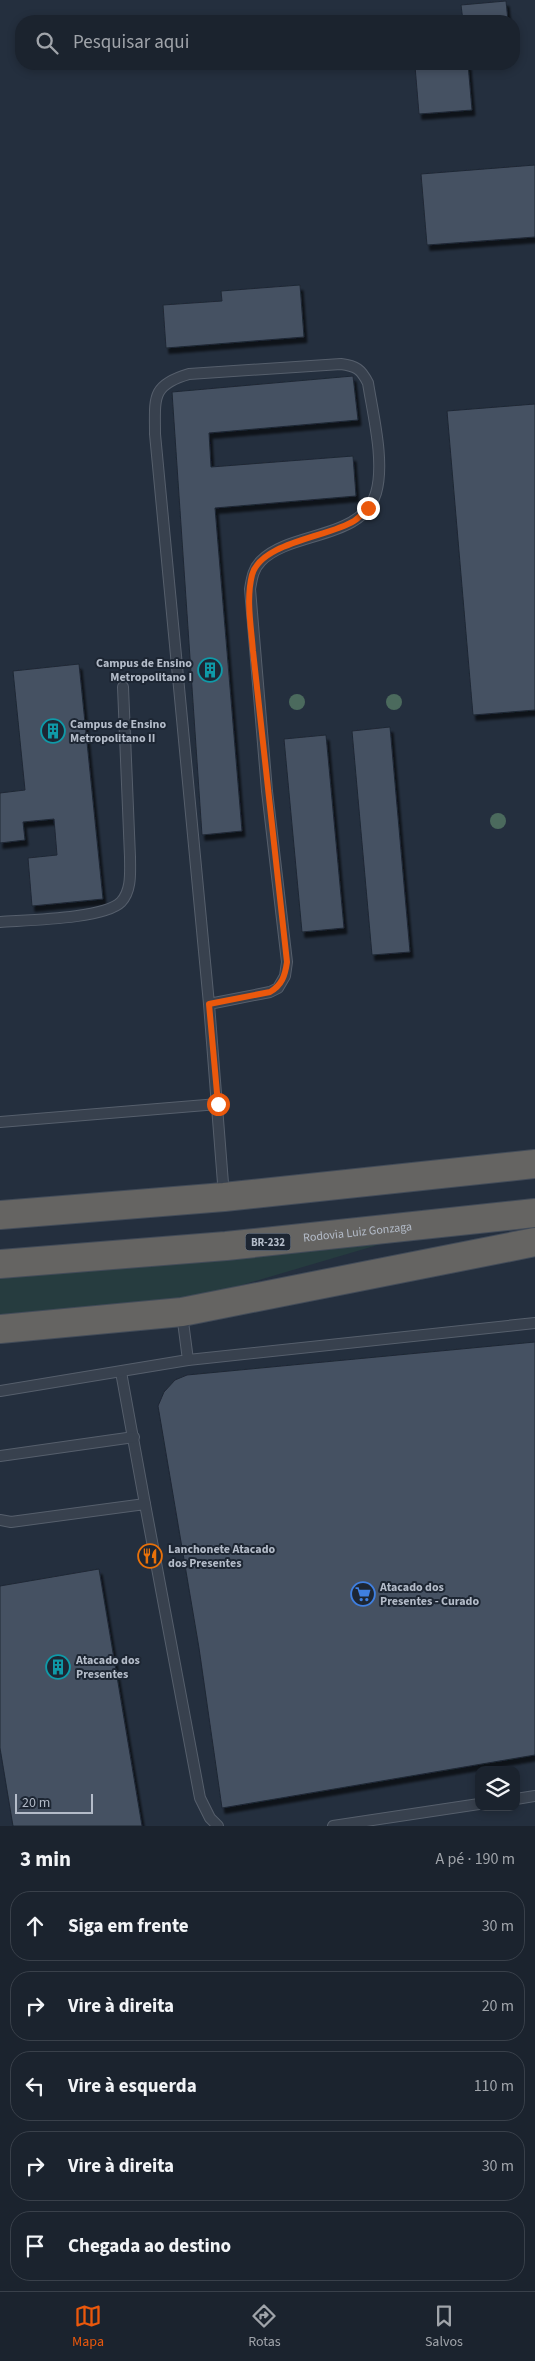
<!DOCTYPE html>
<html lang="pt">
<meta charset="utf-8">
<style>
:root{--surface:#1b232e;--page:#242b36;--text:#f1f3f6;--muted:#a0a4aa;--line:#39404a;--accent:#ea580c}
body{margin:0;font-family:"Source Sans 3",sans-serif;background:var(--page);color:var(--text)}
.controls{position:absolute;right:15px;bottom:15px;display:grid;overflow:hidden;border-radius:10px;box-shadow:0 2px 8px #0003}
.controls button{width:45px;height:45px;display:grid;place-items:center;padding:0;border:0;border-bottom:1px solid var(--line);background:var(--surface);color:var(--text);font:25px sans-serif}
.scale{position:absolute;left:15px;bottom:12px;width:78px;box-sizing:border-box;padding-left:5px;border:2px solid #b4bcc9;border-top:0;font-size:14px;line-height:18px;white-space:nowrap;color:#b4bcc9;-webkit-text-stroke:4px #1d2633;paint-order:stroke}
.stop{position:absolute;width:15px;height:15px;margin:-11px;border:4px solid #ea580c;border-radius:50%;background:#fff}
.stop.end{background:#ea580c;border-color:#fff;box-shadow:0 1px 5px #0008}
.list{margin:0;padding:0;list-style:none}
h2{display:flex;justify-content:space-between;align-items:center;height:65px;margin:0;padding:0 20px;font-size:21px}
h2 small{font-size:16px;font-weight:400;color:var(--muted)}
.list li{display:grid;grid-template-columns:32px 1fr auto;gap:15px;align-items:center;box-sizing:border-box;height:70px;margin:0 10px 10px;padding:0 10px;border:1px solid var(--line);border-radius:20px}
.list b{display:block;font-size:19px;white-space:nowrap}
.list em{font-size:16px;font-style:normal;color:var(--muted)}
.icon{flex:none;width:28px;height:28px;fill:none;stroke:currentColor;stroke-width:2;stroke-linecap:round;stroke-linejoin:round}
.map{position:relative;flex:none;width:535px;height:1826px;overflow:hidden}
.search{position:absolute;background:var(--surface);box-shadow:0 2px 8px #0003;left:15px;right:15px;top:15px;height:55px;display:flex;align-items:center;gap:12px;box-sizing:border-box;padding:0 18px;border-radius:20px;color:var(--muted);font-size:19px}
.sheet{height:465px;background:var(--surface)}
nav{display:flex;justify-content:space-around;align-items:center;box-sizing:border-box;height:70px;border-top:1px solid var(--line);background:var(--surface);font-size:14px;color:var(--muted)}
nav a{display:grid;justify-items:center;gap:2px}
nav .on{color:var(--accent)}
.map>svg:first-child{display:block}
</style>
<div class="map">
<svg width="535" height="1826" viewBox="0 0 535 1826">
<defs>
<filter id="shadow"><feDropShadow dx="3" dy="5.5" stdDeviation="1" flood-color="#0009"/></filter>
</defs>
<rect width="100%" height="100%" fill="#242f3e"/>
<!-- green -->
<polygon fill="#263c3f" points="381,1244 208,1295 0,1315 0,1277"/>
<!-- building -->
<g fill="#455162" stroke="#1f2835" filter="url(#shadow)">
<polygon points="506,1 508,21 463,21 461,5"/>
<polygon points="442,64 468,64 472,110 419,114 415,66"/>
<polygon points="535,165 535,237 427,245 421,174"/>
<polygon points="300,285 304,337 166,348 163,305 222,301 221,291"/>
<polygon points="353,376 358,420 209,433 211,467 353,456 356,496 215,508 242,831 202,835 172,392"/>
<polygon points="535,404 535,710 473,715 447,411"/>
<polygon points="79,664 103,899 32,906 28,858 57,855 54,819 23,822 25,840 0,843 0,793 25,790 13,671"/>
<polygon points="390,727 410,952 372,955 352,731"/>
<polygon points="326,735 344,928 302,932 284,739"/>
<polygon points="535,1342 535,1755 222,1808 199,1648 158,1406 164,1392 175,1380 187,1375"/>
<polygon points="99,1569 142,1826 13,1826 0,1748 0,1586"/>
</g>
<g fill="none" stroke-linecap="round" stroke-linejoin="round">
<!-- service casing -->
<g stroke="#565f6c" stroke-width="12">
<g id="service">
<path d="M0,922C26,920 104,919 121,902C132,890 130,872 130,857L123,687"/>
<path d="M209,1004L270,992L278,988L285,976L287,962L267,791L250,589C252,578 253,569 261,561C290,531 362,540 376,493C385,462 373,415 368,383C361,369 356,366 341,364L189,374C151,385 155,398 155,434L209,1004L224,1196"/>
<polyline points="0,1122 218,1104"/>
<polyline points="188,1360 535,1323"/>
<polyline points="121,1372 145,1504"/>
<polyline points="0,1391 188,1360 182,1314"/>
<polyline points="0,1456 134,1437"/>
<polyline points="0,1520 11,1522 145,1504 200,1798 210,1818 218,1826"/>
<polyline points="516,1799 535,1796"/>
<polyline points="333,1826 479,1804"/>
</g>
</g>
<!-- trunk casing -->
<g stroke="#434c59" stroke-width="30">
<g id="trunk">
<polyline points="0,1215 224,1197 535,1164"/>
<path id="s1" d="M0,1264L226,1246L535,1213"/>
<polyline points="0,1329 182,1312 535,1242"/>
</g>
</g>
<!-- service -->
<use href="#service" stroke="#38414e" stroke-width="10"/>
<!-- trunk -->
<use href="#trunk" stroke="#656462" stroke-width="28"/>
</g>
<!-- trees -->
<g fill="#4b6a5d">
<circle cx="297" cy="702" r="8"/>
<circle cx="394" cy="702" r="8"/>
<circle cx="498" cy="821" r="8"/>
</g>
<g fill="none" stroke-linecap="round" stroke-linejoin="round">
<!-- route -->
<path stroke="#ea580c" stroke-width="6" d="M218,1104L209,1004L270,992C282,985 285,976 287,962L253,651C251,626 246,599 252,575C261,542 329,537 354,521C359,518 364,512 368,508"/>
</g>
<!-- icons -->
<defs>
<g id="building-ring" transform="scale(1.25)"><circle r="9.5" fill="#1d2633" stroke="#0f9aa8" stroke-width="1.5"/><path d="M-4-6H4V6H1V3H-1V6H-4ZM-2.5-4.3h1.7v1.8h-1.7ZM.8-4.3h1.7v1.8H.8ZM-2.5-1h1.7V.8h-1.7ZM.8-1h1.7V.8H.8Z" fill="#0f9aa8"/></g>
<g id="restaurant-ring" transform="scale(1.25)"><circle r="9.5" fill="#1d2633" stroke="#e8710a" stroke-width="1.5"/><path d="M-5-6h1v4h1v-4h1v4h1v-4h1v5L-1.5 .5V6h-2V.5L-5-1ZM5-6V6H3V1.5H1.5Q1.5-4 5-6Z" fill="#e8710a"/></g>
<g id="supermarket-ring" transform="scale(1.25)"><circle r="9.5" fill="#1d2633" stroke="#3f7fe0" stroke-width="1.5"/><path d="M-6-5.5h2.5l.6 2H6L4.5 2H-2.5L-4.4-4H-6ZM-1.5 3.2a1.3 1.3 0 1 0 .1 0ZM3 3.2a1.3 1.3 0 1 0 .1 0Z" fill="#3f7fe0"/></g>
</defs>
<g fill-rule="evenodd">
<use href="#building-ring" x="210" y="670"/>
<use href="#building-ring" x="53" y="731"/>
<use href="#restaurant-ring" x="150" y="1556"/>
<use href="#supermarket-ring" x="363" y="1594"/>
<use href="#building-ring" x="58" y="1667"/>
</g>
<g text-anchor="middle" stroke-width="4" stroke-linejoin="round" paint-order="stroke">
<!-- shield labels -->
<rect fill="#1d2633" stroke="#878f9c" stroke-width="1" x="245.5" y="1233.5" width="45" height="17" rx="4"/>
<g font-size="11" font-weight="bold" fill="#b4bcc9">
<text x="268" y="1246">BR-232</text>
</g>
<!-- poi labels -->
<g font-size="12" font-weight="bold" fill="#b4bcc9" stroke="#1d2633" text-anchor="start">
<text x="192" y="667" text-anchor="end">Campus de Ensino<tspan x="192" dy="14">Metropolitano I</tspan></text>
<text x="70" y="728">Campus de Ensino<tspan x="70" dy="14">Metropolitano II</tspan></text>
<text x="168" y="1553">Lanchonete Atacado<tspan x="168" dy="14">dos Presentes</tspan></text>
<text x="380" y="1591">Atacado dos<tspan x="380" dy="14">Presentes - Curado</tspan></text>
<text x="76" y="1664">Atacado dos<tspan x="76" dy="14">Presentes</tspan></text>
</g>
<!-- street labels -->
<g font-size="12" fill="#b4bcc9" stroke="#1d2633">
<text dy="4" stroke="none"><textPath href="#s1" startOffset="359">Rodovia Luiz Gonzaga</textPath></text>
</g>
</g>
</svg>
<div class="controls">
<button><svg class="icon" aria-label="layers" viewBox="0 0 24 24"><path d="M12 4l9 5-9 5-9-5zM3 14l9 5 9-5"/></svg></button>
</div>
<div class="scale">20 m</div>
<div class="stop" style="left:218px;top:1104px"></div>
<div class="stop end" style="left:368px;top:508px"></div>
<div class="search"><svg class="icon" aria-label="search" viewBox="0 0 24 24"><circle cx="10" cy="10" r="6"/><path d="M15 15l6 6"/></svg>Pesquisar aqui</div>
</div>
<section class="sheet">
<h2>3 min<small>A pé · 190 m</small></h2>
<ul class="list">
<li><svg class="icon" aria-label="ahead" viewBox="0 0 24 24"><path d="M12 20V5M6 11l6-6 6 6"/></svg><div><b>Siga em frente</b></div><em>30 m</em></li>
<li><svg class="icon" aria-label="right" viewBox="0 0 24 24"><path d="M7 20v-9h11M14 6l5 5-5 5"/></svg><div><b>Vire à direita</b></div><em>20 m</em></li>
<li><svg class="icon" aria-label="left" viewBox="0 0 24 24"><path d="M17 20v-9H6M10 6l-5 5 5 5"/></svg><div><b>Vire à esquerda</b></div><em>110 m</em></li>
<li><svg class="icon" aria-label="right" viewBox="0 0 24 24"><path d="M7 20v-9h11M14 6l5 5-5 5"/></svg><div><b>Vire à direita</b></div><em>30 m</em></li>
<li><svg class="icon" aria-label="arrive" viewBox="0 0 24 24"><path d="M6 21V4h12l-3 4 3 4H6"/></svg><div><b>Chegada ao destino</b></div></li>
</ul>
</section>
<nav>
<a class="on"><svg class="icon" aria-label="map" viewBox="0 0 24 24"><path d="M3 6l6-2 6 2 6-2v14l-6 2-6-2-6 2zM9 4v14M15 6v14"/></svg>Mapa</a>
<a><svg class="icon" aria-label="directions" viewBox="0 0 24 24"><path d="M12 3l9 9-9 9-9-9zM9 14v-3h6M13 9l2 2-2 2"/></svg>Rotas</a>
<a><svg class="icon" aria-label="saved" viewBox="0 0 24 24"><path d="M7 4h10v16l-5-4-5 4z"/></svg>Salvos</a>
</nav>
